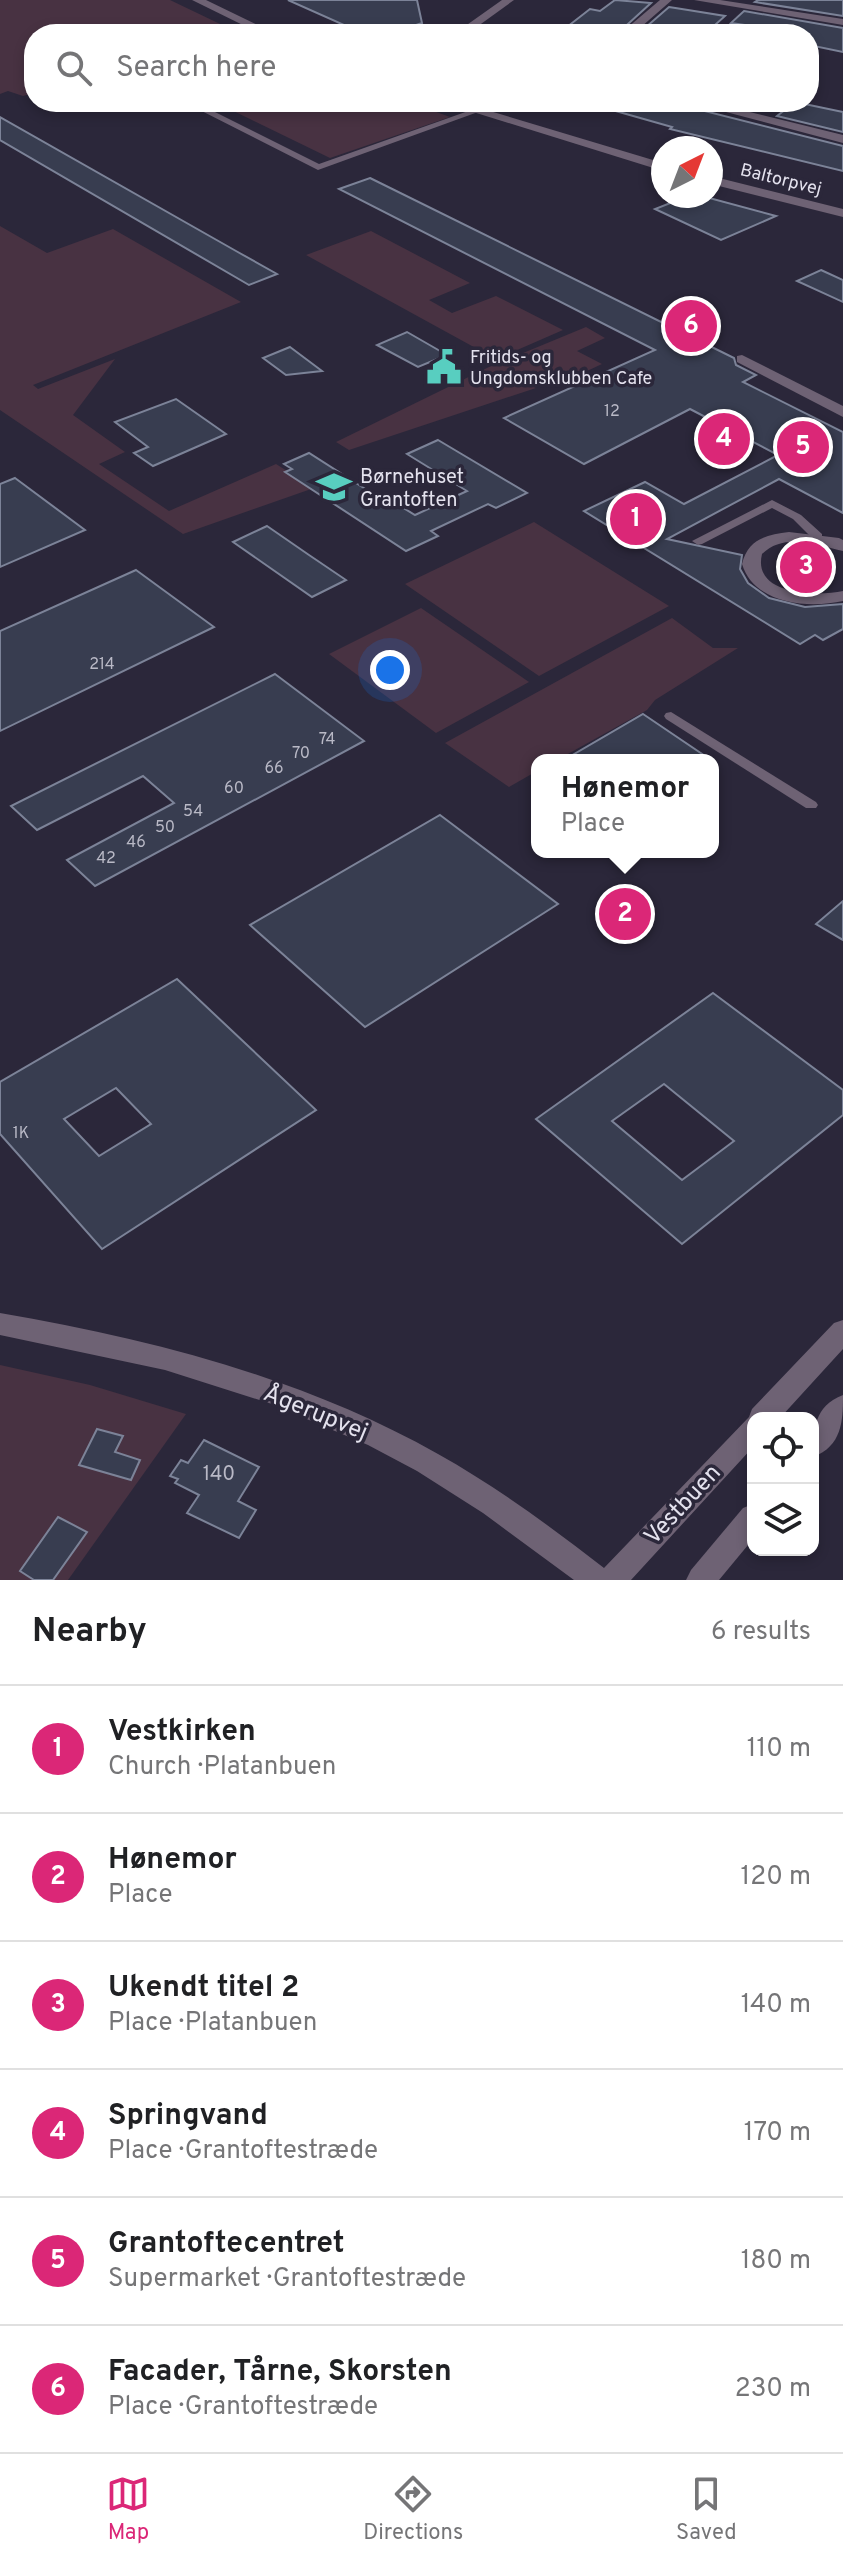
<!DOCTYPE html>
<meta charset="utf-8">
<style>
:root{--surface:#fff;--page:#f6f6f6;--text:#202124;--muted:#757577;--line:#e0e0e0;--accent:#db2777}
body{margin:0;font-family:Overpass,sans-serif;background:var(--page);color:var(--text)}
.controls{position:absolute;right:24px;bottom:24px;display:grid;overflow:hidden;border-radius:16px;box-shadow:0 4px 12px #0003}
.controls button{width:72px;height:72px;display:grid;place-items:center;padding:0;border:0;border-bottom:2px solid var(--line);background:var(--surface);color:var(--text);font:40px sans-serif}
.compass{position:absolute;left:651px;top:136px;width:72px;height:72px;border-radius:50%;background:var(--surface);box-shadow:0 4px 12px #0003;rotate:42deg}
.you{position:absolute;left:390px;top:670px;width:28px;height:28px;margin:-20px;border:6px solid #fff;border-radius:50%;background:#1a73e8;box-shadow:0 0 0 12px #1a73e833}
.badge{display:grid;place-items:center;width:52px;height:52px;border-radius:50%;background:var(--accent);color:#fff;font-size:26px;font-weight:700}
.pin{position:absolute;translate:-50% -50%;border:4px solid #fff;box-shadow:0 2px 8px #0006}
.popup{position:absolute;left:531px;top:754px;width:188px;height:104px;box-sizing:border-box;display:grid;place-content:center;border-radius:16px;background:var(--surface);filter:drop-shadow(0 2px 6px #0005);font-size:26px;white-space:nowrap;color:var(--muted)}
.popup b{font-size:30px;color:var(--text)}
.popup::after{content:'';position:absolute;left:50%;top:100%;margin-left:-16px;border:16px solid transparent;border-top-color:var(--surface)}
.list{margin:0;padding:0;list-style:none}
h2{display:flex;justify-content:space-between;align-items:center;height:104px;margin:0;padding:0 32px;font-size:34px}
h2 small{font-size:26px;font-weight:400;color:var(--muted)}
.list li{display:grid;grid-template-columns:52px 1fr auto;gap:24px;align-items:center;box-sizing:border-box;height:128px;padding:0 32px;border-top:2px solid var(--line)}
.list b{display:block;font-size:30px;white-space:nowrap}
.list p{margin:0;font-size:26px;white-space:nowrap;color:var(--muted)}
.list em{font-size:26px;font-style:normal;color:var(--muted)}
.icon{flex:none;width:44px;height:44px;fill:none;stroke:currentColor;stroke-width:2;stroke-linecap:round;stroke-linejoin:round}
.map{position:relative;flex:none;width:843px;height:1580px;overflow:hidden}
.search{position:absolute;background:var(--surface);box-shadow:0 4px 12px #0003;left:24px;right:24px;top:24px;height:88px;display:flex;align-items:center;gap:20px;box-sizing:border-box;padding:0 28px;border-radius:32px;color:var(--muted);font-size:30px}
.sheet{height:872px;background:var(--surface)}
nav{display:flex;justify-content:space-around;align-items:center;box-sizing:border-box;height:112px;border-top:2px solid var(--line);background:var(--surface);font-size:22px;color:var(--muted)}
nav a{display:grid;justify-items:center;gap:4px}
nav .on{color:var(--accent)}
.map>svg:first-child{display:block}
</style>
<div class="map">
<svg width="843" height="1580" viewBox="0 0 843 1580">
<rect width="100%" height="100%" fill="#2b273a"/>
<!-- green -->
<g fill="#483242">
<polygon points="0,0 170,0 241,34 34,34 34,93 23,96 8,91 0,94"/>
<polygon points="215,102 409,102 450,117 330,158"/>
<polygon points="0,226 47,253 113,229 241,302 33,385 38,389 115,359 73,415 125,452 99,464 169,511 276,464 314,488 183,534 0,410"/>
<polygon points="371,231 470,283 429,300 452,313 496,296 563,330 501,357 492,357 306,255"/>
<polygon points="586,327 605,338 577,351 602,364 557,385 532,371 518,378 536,388 349,450 336,442 489,367"/>
<polygon points="534,522 669,606 539,676 405,584"/>
<polygon points="421,608 529,682 436,733 329,654"/>
<polygon points="672,618 713,648 738,648 655,700 647,710 557,760 537,760 537,771 509,787 445,743"/>
<polygon points="0,1365 90,1385 186,1414 68,1580 0,1580"/>
</g>
<!-- building -->
<g fill="#383d50" stroke="#7c8398" stroke-width="2" fill-rule="evenodd">
<polygon points="288,0 417,0 422,23 390,34 377,30 364,34"/>
<polygon points="615,0 651,3 617,34 558,34 590,9 600,11"/>
<polygon points="758,0 843,0 843,16 755,2"/>
<polygon points="669,7 688,10 725,16 705,34 638,34"/>
<polygon points="744,11 843,28 843,52 809,45 809,34 731,23"/>
<polygon points="606,102 669,102 843,146 843,171 670,129 672,127 605,108"/>
<polygon points="795,102 843,112 843,132 777,116"/>
<polygon points="0,117 236,251 277,274 249,285 0,140"/>
<polygon points="370,178 734,358 736,365 756,375 743,382 843,432 843,513 779,479 667,539 742,555 740,569 748,583 769,598 805,607 843,604 843,629 823,640 815,635 800,644 584,511 645,482 684,504 778,455 690,409 584,464 504,418 655,350 339,189"/>
<polygon points="688,196 702,196 776,216 721,240 655,209"/>
<polygon points="821,270 843,280 843,302 797,281"/>
<polygon points="407,332 447,355 418,367 377,345"/>
<polygon points="290,347 322,371 286,375 263,358"/>
<polygon points="176,399 226,434 153,466 134,453 148,447 115,422"/>
<polygon points="438,440 527,493 496,508 488,504 431,531 438,536 406,551 285,472 292,469 284,464 309,453 392,506 397,504 415,515 467,491 407,454"/>
<polygon points="15,478 85,530 0,567 0,484"/>
<polygon points="267,526 309,555 346,580 312,597 233,542"/>
<polygon points="136,570 214,627 0,731 0,631"/>
<polygon points="275,674 364,741 95,886 67,860 174,803 143,776 37,830 11,806"/>
<polygon points="643,714 711,760 564,760"/>
<polygon points="440,815 558,904 365,1027 250,925"/>
<polygon points="843,901 843,940 816,924"/>
<path d="M177,979L316,1110L102,1249L0,1134V1082ZM116,1088L151,1124L99,1156L64,1119Z"/>
<path d="M713,993L843,1090V1115L682,1244L536,1119ZM664,1084L734,1141L682,1180L612,1121Z"/>
<polygon points="97,1429 123,1436 115,1452 140,1460 131,1480 79,1465"/>
<polygon points="204,1440 259,1467 238,1501 256,1510 239,1538 187,1513 199,1495 175,1483 178,1479 170,1476 181,1460 188,1463"/>
<polygon points="58,1517 87,1532 53,1580 34,1580 20,1571"/>
</g>
<g fill="none" stroke-linecap="round" stroke-linejoin="round">
<!-- service -->
<g fill="#6e6274" fill-rule="evenodd">
<polygon points="184,102 195,102 319,164 471,110 478,112 318,170"/>
<polygon points="772,500 801,515 822,534 822,540 814,540 793,519 772,508 702,544 698,545 692,541"/>
<polygon points="671,712 816,802 818,805 816,808 806,808 666,719 664,716 666,713"/>
</g>
<!-- minor -->
<g fill="#6e6274" fill-rule="evenodd">
<polygon points="502,0 514,0 467,34 454,34"/>
<polygon points="660,0 672,0 633,34 620,34"/>
<polygon points="694,0 720,0 843,19 843,25"/>
<polygon points="688,102 709,102 843,135 843,143"/>
<polygon points="742,355 843,406 843,417 737,362 737,356"/>
<path d="M789,532L839,538L843,540V551C818,545 784,532 762,554C752,595 816,597 843,591V601C808,609 754,604 742,564C748,539 766,535 789,532Z"/>
</g>
<!-- tertiary -->
<g fill="#6e6274" fill-rule="evenodd">
<polygon points="192,0 206,0 276,34 261,34"/>
<polygon points="441,102 460,102 663,163 663,171"/>
<polygon points="711,176 843,209 843,217 711,184"/>
<path d="M0,1313C152,1339 303,1378 438,1454C497,1487 551,1527 604,1568L749,1417L752,1409L834,1323L843,1320V1349L780,1418H753V1447L631,1580H574L483,1513L417,1471L368,1445L269,1403L165,1370L0,1335Z"/>
<path d="M843,1395C843,1421 842,1446 813,1457C813,1430 814,1406 843,1395Z"/>
<polygon points="753,1504 753,1539 719,1580 686,1580 691,1570 743,1508"/>
</g>
</g>
<!-- icons -->
<defs>
<g id="civic-bare" transform="scale(2.76)"><path d="M-.6-6.5H3V-4.5H.6V-3L4-1V1h2V6H-6V1h2V-1L-.6-3ZM-1.2 2.5V6h2.4V2.5Z" fill="#58cec0" stroke="#2b273a" stroke-width="2.5" paint-order="stroke"/></g>
<g id="school-bare" transform="scale(2.76)"><path d="M0-5L7-2L0 1L-7-2ZM-4 1L0 2.5L4 1V4Q0 6-4 4Z" fill="#58cec0" stroke="#2b273a" stroke-width="2.5" paint-order="stroke"/></g>
</defs>
<g fill-rule="evenodd">
<use href="#civic-bare" x="444" y="367"/>
<use href="#school-bare" x="334" y="487"/>
</g>
<g text-anchor="middle" stroke-width="7" stroke-linejoin="round" paint-order="stroke">
<!-- number labels -->
<g font-size="16" fill="#b9b9c6">
<text x="612" y="416">12</text>
<text x="102" y="669">214</text>
<text x="327" y="744">74</text>
<text x="301" y="758">70</text>
<text x="274" y="773">66</text>
<text x="234" y="793">60</text>
<text x="193" y="816">54</text>
<text x="165" y="832">50</text>
<text x="136" y="847">46</text>
<text x="106" y="863">42</text>
<text x="21" y="1138">1K</text>
</g>
<!-- far-street labels -->
<g font-size="18" fill="#e4e2ee" stroke="#2b273a">
<text transform="translate(781 179) rotate(14)" y="6">Baltorpvej</text>
</g>
<!-- far-poi labels -->
<g font-size="18" fill="#e4e2ee" stroke="#2b273a" text-anchor="start">
<text x="470" y="363">Fritids- og<tspan x="470" dy="21">Ungdomsklubben Cafe</tspan></text>
</g>
<!-- poi labels -->
<g font-size="20" fill="#e4e2ee" stroke="#2b273a" text-anchor="start">
<text x="360" y="483">Børnehuset<tspan x="360" dy="23">Grantoften</tspan></text>
</g>
<!-- near-number labels -->
<g font-size="20" fill="#b9b9c6">
<text x="219" y="1480">140</text>
</g>
<!-- near-street labels -->
<g font-size="24" fill="#e4e2ee" stroke="#2b273a">
<text transform="translate(316 1412) rotate(22)" y="8">Ågerupvej</text>
<text transform="translate(682 1504) rotate(-47)" y="8">Vestbuen</text>
</g>
</g>
</svg>
<div class="controls">
<button><svg class="icon" aria-label="locate" viewBox="0 0 24 24"><circle cx="12" cy="12" r="6"/><path d="M12 2v4M12 18v4M2 12h4M18 12h4"/></svg></button>
<button><svg class="icon" aria-label="layers" viewBox="0 0 24 24"><path d="M12 4l9 5-9 5-9-5zM3 14l9 5 9-5"/></svg></button>
</div>
<svg class="compass" viewBox="-18 -18 36 36"><path d="M0-13l5 13h-10z" fill="#e53935"/><path d="M0 13l5-13h-10z" fill="#757577"/></svg>
<div class="you"></div>
<div class="pin badge" style="left:636px;top:519px">1</div>
<div class="pin badge" style="left:625px;top:914px">2</div>
<div class="popup"><b>Hønemor</b>Place</div>
<div class="pin badge" style="left:806px;top:567px">3</div>
<div class="pin badge" style="left:724px;top:439px">4</div>
<div class="pin badge" style="left:803px;top:447px">5</div>
<div class="pin badge" style="left:691px;top:326px">6</div>
<div class="search"><svg class="icon" aria-label="search" viewBox="0 0 24 24"><circle cx="10" cy="10" r="6"/><path d="M15 15l6 6"/></svg>Search here</div>
</div>
<section class="sheet">
<h2>Nearby<small>6 results</small></h2>
<ul class="list">
<li><span class="badge">1</span><div><b>Vestkirken</b><p>Church · Platanbuen</p></div><em>110 m</em></li>
<li><span class="badge">2</span><div><b>Hønemor</b><p>Place</p></div><em>120 m</em></li>
<li><span class="badge">3</span><div><b>Ukendt titel 2</b><p>Place · Platanbuen</p></div><em>140 m</em></li>
<li><span class="badge">4</span><div><b>Springvand</b><p>Place · Grantoftestræde</p></div><em>170 m</em></li>
<li><span class="badge">5</span><div><b>Grantoftecentret</b><p>Supermarket · Grantoftestræde</p></div><em>180 m</em></li>
<li><span class="badge">6</span><div><b>Facader, Tårne, Skorsten</b><p>Place · Grantoftestræde</p></div><em>230 m</em></li>
</ul>
</section>
<nav>
<a class="on"><svg class="icon" aria-label="map" viewBox="0 0 24 24"><path d="M3 6l6-2 6 2 6-2v14l-6 2-6-2-6 2zM9 4v14M15 6v14"/></svg>Map</a>
<a><svg class="icon" aria-label="directions" viewBox="0 0 24 24"><path d="M12 3l9 9-9 9-9-9zM9 14v-3h6M13 9l2 2-2 2"/></svg>Directions</a>
<a><svg class="icon" aria-label="saved" viewBox="0 0 24 24"><path d="M7 4h10v16l-5-4-5 4z"/></svg>Saved</a>
</nav>
